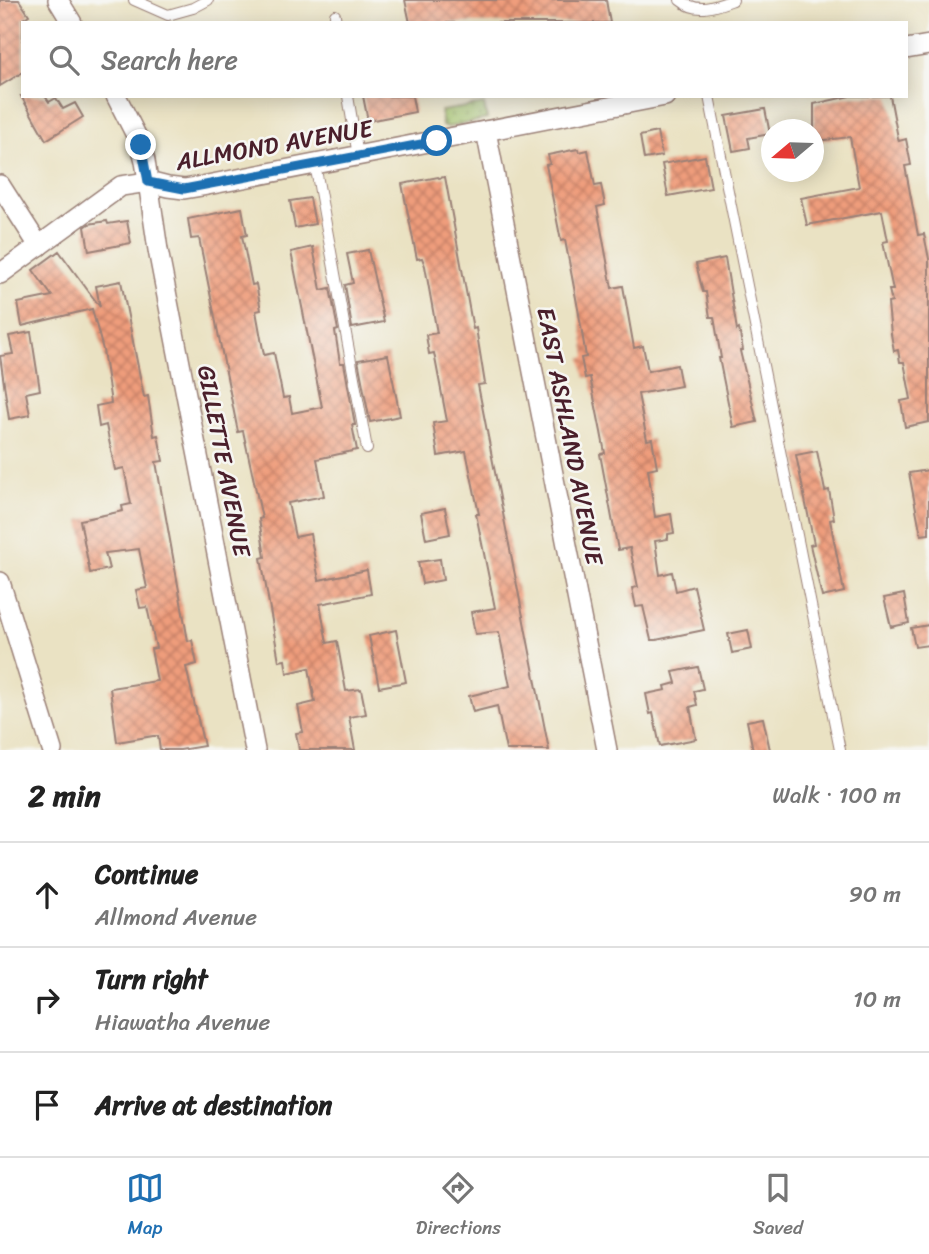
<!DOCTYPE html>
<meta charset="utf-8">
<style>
:root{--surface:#fff;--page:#f2f2f2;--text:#222;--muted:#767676;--line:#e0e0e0;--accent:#1f6fb2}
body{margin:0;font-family:Sriracha,sans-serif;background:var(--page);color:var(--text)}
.compass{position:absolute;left:761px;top:119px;width:63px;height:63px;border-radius:50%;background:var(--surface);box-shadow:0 4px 18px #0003;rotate:251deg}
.stop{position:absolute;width:21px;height:21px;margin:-16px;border:5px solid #1f6fb2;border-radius:50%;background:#fff}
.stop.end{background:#1f6fb2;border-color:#fff;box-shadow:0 2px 7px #0008}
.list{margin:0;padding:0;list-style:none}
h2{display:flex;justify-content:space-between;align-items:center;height:91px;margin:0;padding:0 28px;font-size:30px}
h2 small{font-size:23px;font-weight:400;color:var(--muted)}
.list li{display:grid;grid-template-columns:46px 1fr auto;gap:21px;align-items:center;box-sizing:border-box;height:105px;padding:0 28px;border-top:2px solid var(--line)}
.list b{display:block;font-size:26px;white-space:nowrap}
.list p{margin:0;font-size:23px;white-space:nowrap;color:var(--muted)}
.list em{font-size:23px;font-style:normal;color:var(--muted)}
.icon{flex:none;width:38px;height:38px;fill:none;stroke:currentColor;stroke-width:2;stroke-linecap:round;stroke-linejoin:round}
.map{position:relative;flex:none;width:929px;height:750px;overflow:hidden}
.search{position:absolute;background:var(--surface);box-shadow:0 4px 18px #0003;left:21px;right:21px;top:21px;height:77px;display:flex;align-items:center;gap:18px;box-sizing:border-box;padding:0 24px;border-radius:0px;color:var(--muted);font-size:26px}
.sheet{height:406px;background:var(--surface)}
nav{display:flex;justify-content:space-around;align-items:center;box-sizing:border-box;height:98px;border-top:2px solid var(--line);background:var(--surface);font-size:19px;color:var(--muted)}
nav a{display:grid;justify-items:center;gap:4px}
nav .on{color:var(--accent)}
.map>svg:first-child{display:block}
</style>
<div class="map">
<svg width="929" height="750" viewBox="0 0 929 750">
<defs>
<pattern id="grass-dots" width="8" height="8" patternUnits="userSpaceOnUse" patternTransform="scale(1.75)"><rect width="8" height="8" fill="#a1c069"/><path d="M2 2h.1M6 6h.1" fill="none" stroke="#859b57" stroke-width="1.8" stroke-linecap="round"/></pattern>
<pattern id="building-cross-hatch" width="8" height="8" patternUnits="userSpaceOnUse" patternTransform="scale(1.75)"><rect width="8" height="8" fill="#ef9d7c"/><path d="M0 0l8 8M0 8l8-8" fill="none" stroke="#c47f66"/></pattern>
</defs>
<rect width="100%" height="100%" fill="#f6f6f2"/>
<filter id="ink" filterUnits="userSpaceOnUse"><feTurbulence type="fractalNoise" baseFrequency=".0143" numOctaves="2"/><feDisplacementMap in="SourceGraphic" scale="14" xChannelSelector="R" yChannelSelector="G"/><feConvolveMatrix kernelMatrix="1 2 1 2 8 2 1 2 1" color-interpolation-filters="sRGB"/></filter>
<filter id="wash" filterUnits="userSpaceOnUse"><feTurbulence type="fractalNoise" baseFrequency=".00686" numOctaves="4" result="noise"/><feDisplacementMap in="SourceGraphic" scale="28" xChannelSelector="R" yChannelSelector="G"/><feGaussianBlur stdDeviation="1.57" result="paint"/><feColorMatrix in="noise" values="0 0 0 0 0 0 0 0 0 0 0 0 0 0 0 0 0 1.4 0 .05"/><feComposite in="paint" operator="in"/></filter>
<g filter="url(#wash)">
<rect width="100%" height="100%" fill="#eae2c3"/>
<!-- grass -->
<polygon fill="url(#grass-dots)" stroke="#76704a" stroke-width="2" points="484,104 487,119 449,127 442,126 441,111"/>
<g id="blocks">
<!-- building -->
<g fill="url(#building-cross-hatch)">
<polygon points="0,0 19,0 29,15 23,19 23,72 0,86"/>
<polygon points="405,0 606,0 610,23 410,23"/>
<polygon points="21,96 45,96 49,102 56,98 63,109 75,103 83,117 46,140"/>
<polygon points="363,96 412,96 415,112 368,121"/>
<polygon points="850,96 890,96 898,138 899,141 906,139 911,165 905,166 918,235 924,234 929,259 929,422 905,427 901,401 911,399 904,362 900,362 898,350 894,351 891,334 888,303 892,302 889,290 893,290 883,242 888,241 882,211 807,225 801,198 859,187 850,137 817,141 816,135 814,136 814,104"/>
<polygon points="765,109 770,134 748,138 750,148 733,151 726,116"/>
<polygon points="657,132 662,156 644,159 640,136"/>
<polygon points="578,149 579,152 588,150 595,186 601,185 605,205 597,207 612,288 623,286 634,348 643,346 648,371 677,365 681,386 638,394 647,440 652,439 657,467 648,469 655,517 671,514 674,533 668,534 668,539 655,541 660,575 672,572 676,591 694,586 704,630 656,640 651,640 643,606 636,607 632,588 638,587 630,548 618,550 600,454 605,453 601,432 590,377 585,378 581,358 586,357 579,314 565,240 561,241 546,165 550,164 548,155"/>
<polygon points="705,156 711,188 668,196 662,164"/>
<polygon points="438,177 439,178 445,177 473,329 476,328 485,384 478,385 549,750 506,750 497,706 473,712 469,696 510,686 499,632 475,634 471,612 495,608 476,514 479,514 466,451 438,456 433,423 447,421 434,353 429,354 426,335 437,333 425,266 422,258 417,259 402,184"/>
<polygon points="310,198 315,224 295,228 290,201"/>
<polygon points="242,208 247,235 242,236 252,285 256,284 261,310 256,311 264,355 274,353 283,398 289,397 292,413 322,407 291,252 313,247 321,290 330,288 338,330 335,331 340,363 344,363 355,425 352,425 357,450 317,459 324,496 288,503 295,537 310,534 319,580 367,570 371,594 320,604 327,643 337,641 346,691 361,689 366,714 349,717 355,750 299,750 296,733 303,732 298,706 315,702 309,668 287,673 285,660 279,661 261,558 265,557 259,519 262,518 243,431 238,432 199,238 191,239 188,219"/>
<polygon points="107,221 108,224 127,221 131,243 89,251 85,227 89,224"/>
<polygon points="368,250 384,322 352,328 345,285 353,283 347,254"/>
<polygon points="59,251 100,307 96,286 121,281 144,397 148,396 154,436 158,435 163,461 156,462 188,641 192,640 197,664 186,667 204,746 180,750 160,750 158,736 153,736 117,742 110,688 157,681 151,649 156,648 147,607 140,608 136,590 147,588 139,549 105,553 109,569 90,573 80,520 123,511 122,506 131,504 124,468 115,470 106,425 99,427 96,406 111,403 103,350 92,309 22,326 18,303 52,296 33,270"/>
<polygon points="725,258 737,330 739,329 743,350 740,351 757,422 733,427 719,358 721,358 714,317 710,317 706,292 703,292 696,264"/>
<polygon points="31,332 40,390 26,393 30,415 9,419 0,356 13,354 9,336"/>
<polygon points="388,355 400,416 370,422 358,360"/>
<polygon points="817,451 825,491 829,490 834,519 830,520 844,592 822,597 810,545 814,544 796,455"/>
<polygon points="929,470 929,534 921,535 909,473"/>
<polygon points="445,508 450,534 426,539 421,513"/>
<polygon points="440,559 443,580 422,584 418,562"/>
<polygon points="904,594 909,623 891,627 884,598"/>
<polygon points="929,625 929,645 915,647 911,628"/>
<polygon points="396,630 406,682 379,687 369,636"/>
<polygon points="748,630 752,649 732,653 728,634"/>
<polygon points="698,667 703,689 694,691 697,705 690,707 696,739 660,746 653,713 650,714 646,694 666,690 665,686 676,683 673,672"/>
<polygon points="763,718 770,750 753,750 747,721"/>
</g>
</g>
</g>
<g filter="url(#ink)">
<use href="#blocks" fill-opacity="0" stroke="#9a8077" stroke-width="2"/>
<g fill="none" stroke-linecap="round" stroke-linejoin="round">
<!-- service casing -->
<g stroke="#9a8077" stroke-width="12">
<g id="service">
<polyline points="134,0 168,15 193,8 208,0"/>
<path d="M680,0C697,14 714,7 733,0"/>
<polyline points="335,15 336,23"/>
<polyline points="348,96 358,156"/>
<polyline points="709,96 840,750"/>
<polyline points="315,164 367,449"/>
</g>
</g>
<!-- minor casing -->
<g stroke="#9a8077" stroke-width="22">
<g id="minor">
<polyline points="58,0 72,23"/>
<polyline points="906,49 929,45"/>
<polyline points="116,96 141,145 145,161 158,250 255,750"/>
<polyline points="486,131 607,750"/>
<polyline points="0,185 39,246"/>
<polyline points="0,274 121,186 148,182 168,187 184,189 202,186 665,96"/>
<polyline points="0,582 52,750"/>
</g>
</g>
<!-- service -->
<use href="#service" stroke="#fff" stroke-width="10"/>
<!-- minor -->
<use href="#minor" stroke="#fff" stroke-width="19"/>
</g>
</g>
<g fill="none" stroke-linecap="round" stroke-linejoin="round" filter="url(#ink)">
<!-- route -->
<polyline stroke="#1f6fb2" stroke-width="9" points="141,145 148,182 184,189 437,141"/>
</g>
<g text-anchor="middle" stroke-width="5" stroke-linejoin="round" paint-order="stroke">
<!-- street labels -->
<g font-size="24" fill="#4a1f2b" stroke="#f6f6f2">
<text transform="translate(274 145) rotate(-10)" y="8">ALLMOND AVENUE</text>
<text transform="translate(570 436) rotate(79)" y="8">EAST ASHLAND AVENUE</text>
<text transform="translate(224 461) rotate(79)" y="8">GILLETTE AVENUE</text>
</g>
</g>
</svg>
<svg class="compass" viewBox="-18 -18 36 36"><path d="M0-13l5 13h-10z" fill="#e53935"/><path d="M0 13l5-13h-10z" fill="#767676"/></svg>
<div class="stop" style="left:437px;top:141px"></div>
<div class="stop end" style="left:141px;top:145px"></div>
<div class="search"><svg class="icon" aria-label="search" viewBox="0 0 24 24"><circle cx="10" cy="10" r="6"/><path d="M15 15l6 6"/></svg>Search here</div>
</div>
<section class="sheet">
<h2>2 min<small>Walk · 100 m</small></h2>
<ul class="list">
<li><svg class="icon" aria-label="ahead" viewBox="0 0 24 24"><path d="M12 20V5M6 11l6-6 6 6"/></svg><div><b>Continue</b><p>Allmond Avenue</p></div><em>90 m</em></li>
<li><svg class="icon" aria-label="right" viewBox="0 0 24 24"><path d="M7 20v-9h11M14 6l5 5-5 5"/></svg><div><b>Turn right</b><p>Hiawatha Avenue</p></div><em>10 m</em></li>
<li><svg class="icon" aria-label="arrive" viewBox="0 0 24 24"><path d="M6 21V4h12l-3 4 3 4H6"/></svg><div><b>Arrive at destination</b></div></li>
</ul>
</section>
<nav>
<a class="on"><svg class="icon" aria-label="map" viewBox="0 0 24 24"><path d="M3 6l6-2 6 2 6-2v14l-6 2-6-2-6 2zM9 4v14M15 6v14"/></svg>Map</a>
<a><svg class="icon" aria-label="directions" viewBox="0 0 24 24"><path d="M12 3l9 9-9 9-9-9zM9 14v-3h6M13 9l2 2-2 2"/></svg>Directions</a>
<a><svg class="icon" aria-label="saved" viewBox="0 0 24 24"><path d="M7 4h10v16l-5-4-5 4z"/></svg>Saved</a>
</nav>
